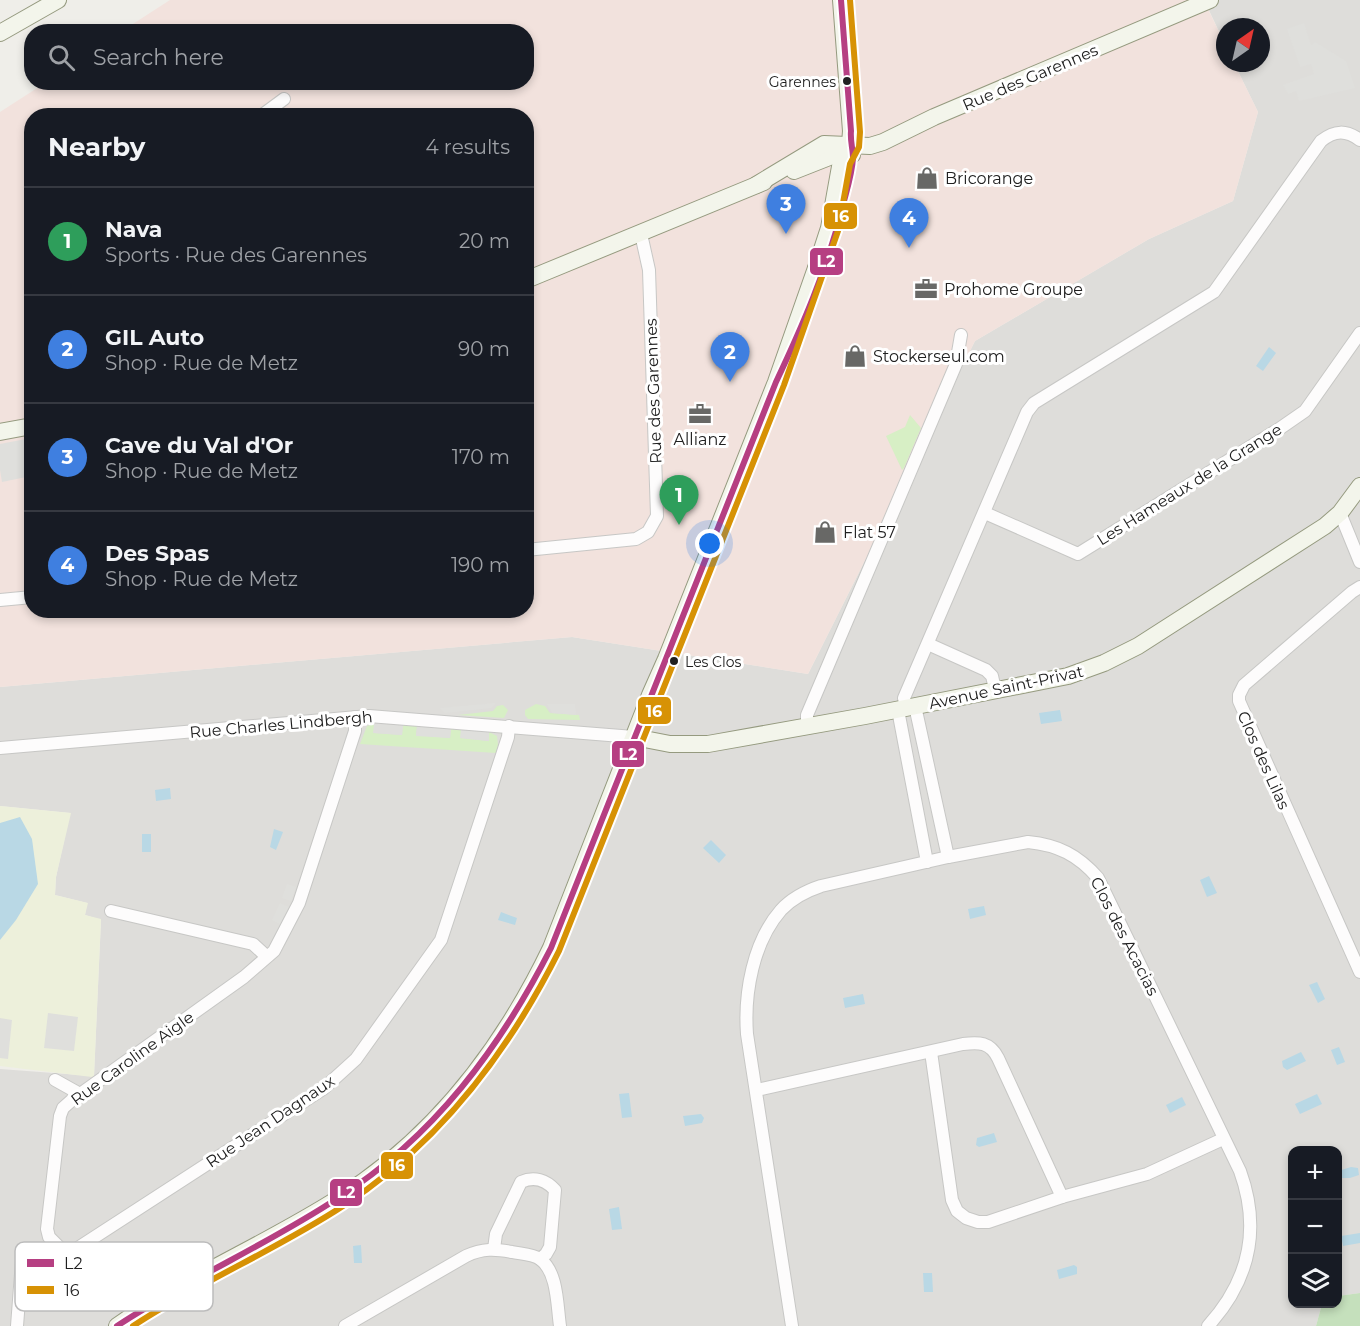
<!DOCTYPE html>
<meta charset="utf-8">
<style>
:root{--surface:#171b24;--page:#20242c;--text:#f1f3f6;--muted:#9ea1a6;--line:#363941;--accent:#ea580c}
body{margin:0;font-family:Montserrat,sans-serif;background:var(--page);color:var(--text)}
.controls{position:absolute;right:18px;bottom:18px;display:grid;overflow:hidden;border-radius:12px;box-shadow:0 3px 9px #0003}
.controls button{width:54px;height:54px;display:grid;place-items:center;padding:0;border:0;border-bottom:2px solid var(--line);background:var(--surface);color:var(--text);font:30px sans-serif}
.compass{position:absolute;left:1216px;top:18px;width:54px;height:54px;border-radius:50%;background:var(--surface);box-shadow:0 3px 9px #0003;rotate:34deg}
.you{position:absolute;left:710px;top:544px;width:21px;height:21px;margin:-15px;border:4px solid #fff;border-radius:50%;background:#1a73e8;box-shadow:0 0 0 9px #1a73e833}
.badge{display:grid;place-items:center;width:39px;height:39px;border-radius:50%;background:var(--accent);color:#fff;font-size:20px;font-weight:700}
.pin{position:absolute;translate:-50% -50px;filter:drop-shadow(0 2px 3px #0008)}
.pin::after{content:'';position:absolute;top:32px;width:21px;height:18px;background:inherit;clip-path:polygon(0 0,100% 0,50% 100%)}
.list{margin:0;padding:0;list-style:none}
h2{display:flex;justify-content:space-between;align-items:center;height:78px;margin:0;padding:0 24px;font-size:26px}
h2 small{font-size:20px;font-weight:400;color:var(--muted)}
.list li{display:grid;grid-template-columns:39px 1fr auto;gap:18px;align-items:center;box-sizing:border-box;height:108px;padding:0 24px;border-top:2px solid var(--line)}
.list b{display:block;font-size:22px;white-space:nowrap}
.list p{margin:0;font-size:20px;white-space:nowrap;color:var(--muted)}
.list em{font-size:20px;font-style:normal;color:var(--muted)}
.icon{flex:none;width:33px;height:33px;fill:none;stroke:currentColor;stroke-width:2;stroke-linecap:round;stroke-linejoin:round}
.map{position:relative;flex:none;width:1360px;height:1326px;overflow:hidden}
.search{position:absolute;background:var(--surface);box-shadow:0 3px 9px #0003;left:24px;top:24px;width:510px;height:66px;display:flex;align-items:center;gap:15px;box-sizing:border-box;padding:0 21px;border-radius:24px;color:var(--muted);font-size:22px}
.panel{position:absolute;background:var(--surface);box-shadow:0 3px 9px #0003;left:24px;top:108px;width:510px;height:510px;border-radius:24px}
.map>svg:first-child{display:block}
</style>
<div class="map">
<svg width="1360" height="1326" viewBox="0 0 1360 1326">
<rect width="100%" height="100%" fill="#efeee9"/>
<!-- residential -->
<polygon fill="#deddda" points="1210,0 1360,0 1360,1293 1338,1296 1338,1150 1292,1150 1292,1304 1322,1304 1316,1326 0,1326 0,1069 94,1076 101,920 85,915 87,903 55,895 56,877 70,813 0,806 0,687 572,637 808,674 975,341 1149,239 1233,201 1258,112 1234,63 1261,63 1261,27 1225,27 1225,44 1205,2"/>
<!-- commercial -->
<path fill="#f2e2dd" fill-rule="evenodd" d="M170,0H1210L1205,3L1225,44V63H1234L1258,112L1233,201L1149,239L975,341L808,674L572,637L0,687V112L45,83L526,82V32L122,31ZM32,116H526V610H32Z"/>
<!-- farmland -->
<polygon fill="#edf0db" points="0,806 71,813 56,877 55,895 88,903 85,915 101,919 94,1076 92,1077 0,1066"/>
<!-- grass -->
<g fill="#d7efc5">
<polygon points="910,415 921,428 904,468 902,470 886,436 905,427"/>
<polygon points="536,704 545,706 550,713 579,715 580,720 528,719 525,715 525,710"/>
<polygon points="503,705 508,710 504,718 458,715 493,711 497,706"/>
<polygon points="374,724 374,733 402,735 403,725 417,726 416,735 450,738 451,729 461,730 461,738 488,741 489,732 497,736 498,745 496,753 360,744 367,726"/>
</g>
<!-- forest -->
<polygon fill="#c5e0bc" points="1360,1293 1360,1326 1316,1326 1322,1304 1338,1304 1338,1296"/>
<!-- parking -->
<g fill="#dfdfdc">
<polygon points="1304,23 1311,45 1315,42 1346,61 1355,88 1299,101 1296,91 1288,94 1283,85 1314,74 1311,64 1300,67 1287,29"/>
<polygon points="31,438 31,476 2,482 0,470 0,444"/>
<polygon points="496,703 491,708 445,713 440,708"/>
<polygon points="547,704 575,704 576,715 552,713"/>
<polygon points="374,724 403,725 402,735 373,733"/>
<polygon points="417,726 451,729 450,738 416,736"/>
<polygon points="461,730 489,732 489,741 460,738"/>
<polygon points="287,884 296,887 291,901 282,898"/>
<polygon points="280,903 289,907 280,924 272,920"/>
<polygon points="48,1013 78,1017 74,1051 44,1048"/>
<polygon points="0,1018 12,1020 8,1059 0,1058"/>
</g>
<!-- water -->
<g fill="#b9d8e5">
<polygon points="1269,347 1276,353 1263,371 1256,366"/>
<polygon points="1060,710 1062,721 1041,724 1039,713"/>
<polygon points="170,788 171,799 156,801 155,790"/>
<polygon points="20,817 32,839 38,884 16,920 0,940 0,823"/>
<polygon points="274,829 283,832 276,850 270,847"/>
<rect x="142" y="834" width="9" height="18"/>
<polygon points="711,840 726,855 719,863 703,848"/>
<polygon points="1209,876 1217,893 1207,897 1200,880"/>
<polygon points="984,906 986,915 970,919 968,909"/>
<polygon points="501,912 517,918 515,925 498,920"/>
<polygon points="1317,982 1325,999 1318,1003 1309,985"/>
<polygon points="863,994 865,1004 845,1008 843,998"/>
<polygon points="1339,1047 1345,1062 1337,1065 1331,1050"/>
<polygon points="1301,1052 1306,1061 1287,1070 1283,1067 1282,1061"/>
<polygon points="629,1093 632,1117 622,1118 619,1094"/>
<polygon points="1317,1094 1322,1104 1300,1114 1295,1104"/>
<polygon points="1182,1097 1186,1105 1170,1113 1166,1105"/>
<polygon points="701,1114 704,1118 702,1123 685,1126 683,1116"/>
<polygon points="994,1133 997,1142 979,1147 976,1145 977,1138"/>
<polygon points="1351,1167 1358,1168 1359,1175 1350,1178 1340,1178 1338,1171"/>
<polygon points="619,1207 622,1229 612,1230 609,1209"/>
<polygon points="1360,1233 1360,1243 1343,1246 1341,1236"/>
<polygon points="361,1245 362,1263 354,1263 353,1246"/>
<polygon points="1074,1265 1077,1267 1077,1274 1059,1279 1057,1270"/>
<polygon points="923,1273 932,1273 933,1292 924,1292"/>
</g>
<g fill="none" stroke-linecap="round" stroke-linejoin="round">
<!-- street casing -->
<g stroke="#c7c7c5" stroke-width="14">
<g id="street">
<polyline points="261,116 284,99"/>
<polyline points="985,513 1078,554 1279,429 1305,411 1360,333"/>
<polyline points="1340,513 1360,562"/>
<polyline points="526,550 636,539 648,532 657,516 649,270 641,234"/>
<polyline points="1360,587 1352,592 1244,685 1239,695 1239,701 1360,972"/>
<polyline points="0,600 32,597"/>
<polyline points="928,644 986,670 992,676 995,689"/>
<polyline points="915,706 948,857"/>
<path d="M906,708L904,698L1027,412L1034,403L1214,292L1321,141C1335,130 1346,130 1360,140"/>
<polyline points="898,710 927,862"/>
<polyline points="807,726 807,715 956,364 961,335"/>
<polyline points="0,748 369,716 634,737"/>
<polyline points="111,911 253,944 266,956"/>
<polyline points="931,1052 952,1200 957,1211 966,1218 978,1222 988,1222 1062,1197 1147,1174 1223,1139"/>
<polyline points="55,1080 80,1094"/>
<path d="M757,1090L963,1044C979,1042 990,1042 998,1058L1062,1197"/>
<path d="M494,1249L496,1234L521,1182C534,1176 546,1180 555,1190L550,1247L546,1254L540,1259"/>
<polyline points="67,1255 49,1237 47,1229 60,1116 63,1108 72,1100 244,977 274,951 299,903 355,731 355,717"/>
<polyline points="21,1282 33,1277 323,1089 356,1059 441,940 508,737 509,726"/>
<polyline points="17,1326 22,1261"/>
<path d="M345,1326L466,1256C483,1248 495,1249 512,1252C521,1254 532,1254 540,1259C558,1272 557,1306 560,1326"/>
<path d="M792,1326L747,1034C744,993 753,942 781,910C792,898 806,891 821,886L948,857L1028,842C1058,845 1078,855 1098,878L1240,1171C1261,1229 1249,1281 1208,1326"/>
</g>
</g>
<!-- secondary casing -->
<g stroke="#959a7f" stroke-width="18">
<g id="secondary">
<polyline points="841,0 851,131 850,144 852,155"/>
<polyline points="0,33 58,0"/>
<polyline points="794,171 832,156 849,145"/>
<polyline points="756,185 824,144 870,146 883,142 934,117 1210,0"/>
<polyline points="526,280 764,182"/>
<polyline points="0,432 32,426"/>
<polyline points="634,737 670,744 708,744 865,716 1068,676 1104,663 1138,646 1325,526 1340,513 1360,486"/>
<path d="M117,1326C187,1277 267,1244 339,1198C434,1138 503,1048 551,948L650,695L666,659L776,382L816,268L829,228L841,161L850,144"/>
</g>
</g>
<!-- street -->
<use href="#street" stroke="#fdfcfc" stroke-width="12"/>
<!-- secondary -->
<use href="#secondary" stroke="#f3f5eb" stroke-width="16"/>
<!-- bus-1 casing -->
<g stroke="#fff" stroke-width="10">
<path id="bus-1" d="M117,1326C188,1279 267,1245 338,1198C434,1137 500,1048 551,948L776,382C803,325 827,269 842,209C846,192 852,175 853,158C853,149 850,141 851,131L841,0"/>
</g>
<!-- bus-2 casing -->
<g stroke="#fff" stroke-width="10">
<path id="bus-2" d="M133,1326C201,1281 276,1250 343,1206C440,1143 508,1053 559,951L784,385L838,231L850,164L859,147L860,132L850,0"/>
</g>
<!-- bus-1 -->
<use href="#bus-1" stroke="#b63f82" stroke-width="6"/>
<!-- bus-2 -->
<use href="#bus-2" stroke="#d79205" stroke-width="6"/>
</g>
<!-- icons -->
<defs>
<g id="shop-bare" transform="scale(1.8)"><path d="M-5-2.5h2.3a2.7 3.5 0 0 1 5.4 0H5L5.5 6h-11ZM-1.5-2.5h3a1.5 2.3 0 0 0-3 0Z" fill="#686866" stroke="#fff" stroke-width="2.5" paint-order="stroke"/></g>
<g id="office-bare" transform="scale(1.8)"><path d="M-6-3h4V-5.5h4V-3h4V5H-6ZM-1-4.5V-3h2v-1.5ZM-6 0V1H6V0Z" fill="#686866" stroke="#fff" stroke-width="2.5" paint-order="stroke"/></g>
</defs>
<g fill-rule="evenodd">
<use href="#shop-bare" x="927" y="178"/>
<use href="#office-bare" x="926" y="289"/>
<use href="#shop-bare" x="855" y="356"/>
<use href="#office-bare" x="700" y="414"/>
<use href="#shop-bare" x="825" y="532"/>
</g>
<!-- markers -->
<g fill="#202020" stroke="#fff" stroke-width="2">
<circle cx="847" cy="81" r="5"/>
<circle cx="674" cy="661" r="5"/>
</g>
<g text-anchor="middle" stroke-width="6" stroke-linejoin="round" paint-order="stroke">
<!-- bus labels -->
<g font-size="14" fill="#202020" stroke="#fff" text-anchor="end">
<text x="836" y="87">Garennes</text>
<text x="685" y="667" text-anchor="start">Les Clos</text>
</g>
<!-- street labels -->
<g font-size="16" fill="#202020" stroke="#fff">
<text transform="translate(1030 77) rotate(-23)" y="6">Rue des Garennes</text>
<text transform="translate(653 391) rotate(-92)" y="6">Rue des Garennes</text>
<text transform="translate(1189 484) rotate(-32)" y="6">Les Hameaux de la Grange</text>
<text transform="translate(1006 687) rotate(-12)" y="6">Avenue Saint-Privat</text>
<text transform="translate(281 724) rotate(-5)" y="6">Rue Charles Lindbergh</text>
<text transform="translate(1264 760) rotate(66)" y="6">Clos des Lilas</text>
<text transform="translate(1125 936) rotate(63)" y="6">Clos des Acacias</text>
<text transform="translate(132 1058) rotate(-36)" y="6">Rue Caroline Aigle</text>
<text transform="translate(270 1121) rotate(-34)" y="6">Rue Jean Dagnaux</text>
</g>
<!-- poi labels -->
<g font-size="16" fill="#202020" stroke="#fff" text-anchor="start">
<text x="945" y="184">Bricorange</text>
<text x="944" y="295">Prohome Groupe</text>
<text x="873" y="362">Stockerseul.com</text>
<text x="700" y="445" text-anchor="middle">Allianz</text>
<text x="843" y="538">Flat 57</text>
</g>
</g>
<!-- legend -->
<rect x="15" y="1242" width="198" height="69" rx="9" fill="#fff" stroke="#bcbcbc" stroke-width="1.5"/>
<rect x="27" y="1259" width="27" height="8" fill="#b63f82"/>
<rect x="27" y="1286" width="27" height="8" fill="#d79205"/>
<g font-size="16" fill="#202020">
<text x="64" y="1269">L2</text>
<text x="64" y="1296">16</text>
</g>
<g stroke="#fff" stroke-width="2">
<rect x="823" y="202" width="35" height="28" rx="6" fill="#d79205"/>
<rect x="809" y="247" width="35" height="29" rx="6" fill="#b63f82"/>
<rect x="637" y="696" width="35" height="29" rx="6" fill="#d79205"/>
<rect x="611" y="740" width="34" height="28" rx="6" fill="#b63f82"/>
<rect x="380" y="1151" width="34" height="29" rx="6" fill="#d79205"/>
<rect x="329" y="1178" width="34" height="29" rx="6" fill="#b63f82"/>
</g>
<g font-size="16" text-anchor="middle" font-weight="bold" fill="#fff">
<text x="841" y="222">16</text>
<text x="826" y="267">L2</text>
<text x="654" y="717">16</text>
<text x="628" y="760">L2</text>
<text x="397" y="1171">16</text>
<text x="346" y="1198">L2</text>
</g>
</svg>
<div class="controls">
<button>+</button>
<button>−</button>
<button><svg class="icon" aria-label="layers" viewBox="0 0 24 24"><path d="M12 4l9 5-9 5-9-5zM3 14l9 5 9-5"/></svg></button>
</div>
<svg class="compass" viewBox="-18 -18 36 36"><path d="M0-13l5 13h-10z" fill="#e53935"/><path d="M0 13l5-13h-10z" fill="#9ea1a6"/></svg>
<div class="you"></div>
<div class="pin badge" style="left:679px;top:525px;background:#2e9e5b">1</div>
<div class="pin badge" style="left:730px;top:382px;background:#3f7fe0">2</div>
<div class="pin badge" style="left:786px;top:234px;background:#3f7fe0">3</div>
<div class="pin badge" style="left:909px;top:248px;background:#3f7fe0">4</div>
<div class="search"><svg class="icon" aria-label="search" viewBox="0 0 24 24"><circle cx="10" cy="10" r="6"/><path d="M15 15l6 6"/></svg>Search here</div>
<section class="panel">
<h2>Nearby<small>4 results</small></h2>
<ul class="list">
<li><span class="badge" style="background:#2e9e5b">1</span><div><b>Nava</b><p>Sports · Rue des Garennes</p></div><em>20 m</em></li>
<li><span class="badge" style="background:#3f7fe0">2</span><div><b>GIL Auto</b><p>Shop · Rue de Metz</p></div><em>90 m</em></li>
<li><span class="badge" style="background:#3f7fe0">3</span><div><b>Cave du Val d'Or</b><p>Shop · Rue de Metz</p></div><em>170 m</em></li>
<li><span class="badge" style="background:#3f7fe0">4</span><div><b>Des Spas</b><p>Shop · Rue de Metz</p></div><em>190 m</em></li>
</ul>
</section>
</div>
